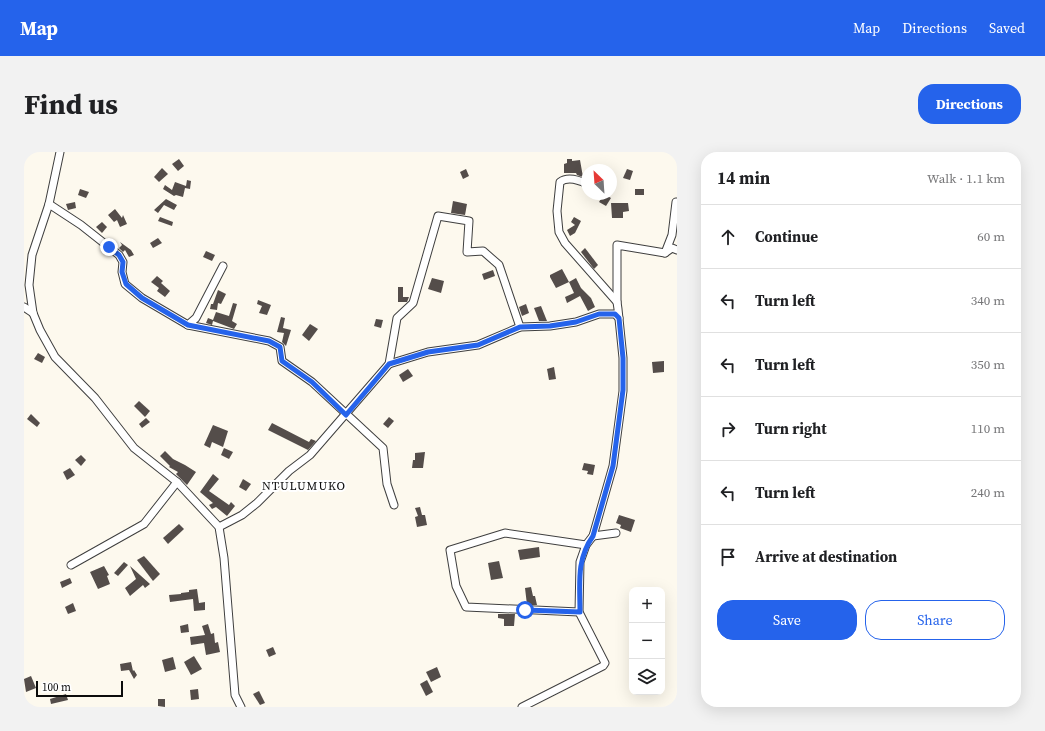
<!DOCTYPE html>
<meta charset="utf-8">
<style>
:root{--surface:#fff;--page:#f2f2f2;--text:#202124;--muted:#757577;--line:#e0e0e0;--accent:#2563eb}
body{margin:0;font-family:"Source Serif 4",serif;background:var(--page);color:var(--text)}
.controls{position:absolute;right:12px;bottom:12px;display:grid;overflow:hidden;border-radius:8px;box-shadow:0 4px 16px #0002}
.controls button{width:36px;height:36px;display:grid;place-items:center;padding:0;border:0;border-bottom:1px solid var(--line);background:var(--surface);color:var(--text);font:20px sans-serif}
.compass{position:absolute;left:557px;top:12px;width:36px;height:36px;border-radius:50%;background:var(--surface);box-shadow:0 4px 16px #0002;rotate:335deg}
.scale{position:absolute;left:12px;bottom:10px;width:87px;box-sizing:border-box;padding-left:4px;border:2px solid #0c0c0c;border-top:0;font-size:11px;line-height:14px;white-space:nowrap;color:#0c0c0c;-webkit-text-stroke:3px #fff;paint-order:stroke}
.stop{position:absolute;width:12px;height:12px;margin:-9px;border:3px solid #2563eb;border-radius:50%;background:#fff}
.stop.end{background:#2563eb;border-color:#fff;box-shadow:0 1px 4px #0008}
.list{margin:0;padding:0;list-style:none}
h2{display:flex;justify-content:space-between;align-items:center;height:52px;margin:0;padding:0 16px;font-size:17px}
h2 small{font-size:13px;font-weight:400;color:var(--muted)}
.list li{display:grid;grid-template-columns:26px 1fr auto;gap:12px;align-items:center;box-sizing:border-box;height:64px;padding:0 16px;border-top:1px solid var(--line)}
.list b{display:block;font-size:15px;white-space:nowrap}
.list em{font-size:13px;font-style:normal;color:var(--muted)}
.actions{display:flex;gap:8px;padding:12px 16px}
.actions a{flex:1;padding:9px 0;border:1px solid var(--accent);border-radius:16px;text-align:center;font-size:14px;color:var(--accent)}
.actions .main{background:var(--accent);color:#fff}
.icon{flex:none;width:22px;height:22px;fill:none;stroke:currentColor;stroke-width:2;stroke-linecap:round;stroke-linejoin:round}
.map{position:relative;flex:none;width:653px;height:555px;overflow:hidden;border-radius:16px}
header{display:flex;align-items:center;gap:24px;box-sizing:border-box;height:56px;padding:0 20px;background:var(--accent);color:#fff}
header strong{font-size:19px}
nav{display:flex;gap:22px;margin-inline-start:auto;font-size:14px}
.intro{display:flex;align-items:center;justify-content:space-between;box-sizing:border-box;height:96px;padding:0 24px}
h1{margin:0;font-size:28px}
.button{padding:10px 18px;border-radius:16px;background:var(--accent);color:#fff;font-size:14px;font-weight:700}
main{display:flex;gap:24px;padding:0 24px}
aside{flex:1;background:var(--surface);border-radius:16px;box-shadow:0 4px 16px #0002}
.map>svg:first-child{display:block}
</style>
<header>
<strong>Map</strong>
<nav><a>Map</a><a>Directions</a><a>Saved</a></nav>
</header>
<div class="intro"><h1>Find us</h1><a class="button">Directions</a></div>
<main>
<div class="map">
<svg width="653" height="555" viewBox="0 0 653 555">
<rect width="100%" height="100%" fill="#fdf9ee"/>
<!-- building -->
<g fill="#544d4a">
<polygon points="155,7 160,14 154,19 148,12"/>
<polygon points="543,7 548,7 548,9 556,8 559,25 553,23 552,21 540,21 540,12 543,11"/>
<polygon points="138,16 144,22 135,30 130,25"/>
<polygon points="442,17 445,24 439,27 436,20"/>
<polygon points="603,17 609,19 606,28 599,26"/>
<polygon points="163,28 167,29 166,37 161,36 159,45 152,43 150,44 139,37 141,33 148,38 151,30 162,34"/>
<polygon points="56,37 65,40 62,46 54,43"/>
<rect x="611" y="37" width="9" height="6"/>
<polygon points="580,42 587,46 582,54 575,50"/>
<polygon points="142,47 153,53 150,58 140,53 134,61 130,58"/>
<polygon points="429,49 443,52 441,63 427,61"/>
<polygon points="51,50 52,56 44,58 42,52"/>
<polygon points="587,51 604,51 605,59 599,60 599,66 588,66"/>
<polygon points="91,57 98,66 99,63 103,72 96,75 93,68 90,70 84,63"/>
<polygon points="136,65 149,70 148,74 134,69"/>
<polygon points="550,65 557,69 551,81 546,84 543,78 551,73 547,70"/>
<polygon points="78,70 83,75 78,81 72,75"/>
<polygon points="134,86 138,91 129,96 126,91"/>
<polygon points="96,90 107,98 110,103 105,105 101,98 99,100 95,96 98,93"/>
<polygon points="561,96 574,113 570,117 557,100"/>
<polygon points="182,99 191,103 188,109 179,105"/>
<polygon points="538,117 545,130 552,126 557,136 567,146 571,155 564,159 556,144 543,151 541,145 550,141 545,130 532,136 526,125 526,123"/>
<polygon points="469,118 471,124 460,128 458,122"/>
<polygon points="133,124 139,129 137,131 146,139 141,145 133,139 135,136 127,130"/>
<polygon points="408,126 420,129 417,141 404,137"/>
<polygon points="374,135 379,135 379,145 385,145 383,150 374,150"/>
<polygon points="194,138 202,142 197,152 194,151 193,158 186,157 187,152 189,152"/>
<polygon points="234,148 247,153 243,163 235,161 238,154 233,152"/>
<polygon points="209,151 213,152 208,169 213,172 210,177 189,169 188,173 182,171 184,166 189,168 192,160 205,164"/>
<polygon points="502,152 505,161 498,164 495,155"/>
<polygon points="517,154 523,169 515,169 510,156"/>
<polygon points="257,165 261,166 259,176 267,178 262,194 258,190 260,181 253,180"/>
<polygon points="352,167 359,168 357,176 350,174"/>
<polygon points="286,172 294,177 285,189 278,183"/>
<polygon points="14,201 21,205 18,211 10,207"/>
<polygon points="640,209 640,220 629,221 628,210"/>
<polygon points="530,215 532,227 525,228 523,217"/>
<polygon points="384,217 389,224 379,230 375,223"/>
<polygon points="115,249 126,259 121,265 110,254"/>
<polygon points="7,262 16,271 13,275 3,267"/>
<polygon points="365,265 370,269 364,276 359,272"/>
<polygon points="122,266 126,270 118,276 115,272"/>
<polygon points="248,271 285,290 287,287 292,289 284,298 244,278"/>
<polygon points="189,273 204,279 199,295 188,290 186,296 180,293"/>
<polygon points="200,296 209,300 205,307 197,303"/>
<polygon points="141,299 149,307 161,313 172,320 163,333 152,322 154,320 145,315 146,314 136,304"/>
<polygon points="401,300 399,316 388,316 389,308 391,308 391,301"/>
<polygon points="57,303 62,308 57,314 51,308"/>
<polygon points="560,311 571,313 569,323 563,322 564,319 558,318"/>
<polygon points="46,316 51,323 43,328 39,320"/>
<polygon points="189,322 195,327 185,339 205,353 207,350 211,354 203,364 192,355 188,357 185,353 189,351 176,340"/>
<polygon points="219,327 227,332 222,339 215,335"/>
<polygon points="396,355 398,363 401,363 403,373 393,375 391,365 394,364 391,356"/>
<polygon points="595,363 611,368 607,380 596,376 597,373 592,371"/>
<polygon points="155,372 160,377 144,392 139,386"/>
<polygon points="515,395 516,405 496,408 494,398"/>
<polygon points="120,404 136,422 129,429 113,408"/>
<polygon points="475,409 479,426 467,428 464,411"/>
<polygon points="100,410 104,413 94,424 90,421"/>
<polygon points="80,414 85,423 83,424 86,432 74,437 66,420"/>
<polygon points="106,414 126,432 121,436 119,433 106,444 101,436 112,427"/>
<polygon points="46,426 48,431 38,436 36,430"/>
<polygon points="507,435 509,444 511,444 513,453 503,453 501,436"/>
<polygon points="173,437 175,451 181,450 181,458 170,459 169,447 146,450 145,443 157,442 157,441 165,440 165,438"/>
<polygon points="49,451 52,459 44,462 41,455"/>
<polygon points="474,462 491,462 490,474 480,474 480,467 474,466"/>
<polygon points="164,472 165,480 157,481 156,474"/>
<polygon points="184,472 187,482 190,481 191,491 194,490 196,500 182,503 180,491 167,493 166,485 181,483 178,474"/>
<polygon points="249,495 252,502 245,505 242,498"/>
<polygon points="170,504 178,517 167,523 160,510"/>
<polygon points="149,505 152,517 141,520 138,508"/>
<polygon points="107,510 109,519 110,518 113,523 110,527 105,518 97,519 96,512"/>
<polygon points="413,515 417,525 407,530 402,520"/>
<polygon points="7,524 12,536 2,540 0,527"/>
<polygon points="403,528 409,540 402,544 396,532"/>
<polygon points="174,537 175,547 167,548 166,538"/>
<polygon points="235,539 241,551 236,553 229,542"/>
<polygon points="42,542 44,548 27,552 26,547"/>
<polygon points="134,547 141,547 141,555 134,554"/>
</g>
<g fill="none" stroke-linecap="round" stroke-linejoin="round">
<!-- street casing -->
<g stroke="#3f3f3f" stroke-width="9">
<g id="street">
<polyline points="36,0 25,52 8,103 5,133 9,161 16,178 31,205 71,246 110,296 153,330 195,375 200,406 211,543 217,555"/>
<polyline points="25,52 57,73 95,103 99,110 98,120 101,132 118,146 164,173 172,166 199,114"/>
<polyline points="641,101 648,83 652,50"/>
<polyline points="593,150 593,93 641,101 648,96 653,98"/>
<polyline points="0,155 9,161"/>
<polyline points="164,173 245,189 256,195 258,209 288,230 359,296 363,332 370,353"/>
<polyline points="365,212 404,200 454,193 496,175 526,174 552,170 575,162 591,162 595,166"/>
<polyline points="195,375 218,363 233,351 265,319 286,303 365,212 373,166 389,151 414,64 445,69 443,100 459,99 475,113 496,175"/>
<polyline points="569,384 592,381"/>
<polyline points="47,413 120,372 153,330"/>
<polyline points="555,460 442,455 432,434 426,398 481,381 562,393"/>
<path d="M498,555L579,514L581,511L555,460L556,410L562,393L569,384L589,314L599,239V206L594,157L593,150L541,91L535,80L533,59L536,30C544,24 555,28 563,32"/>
</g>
</g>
<!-- street -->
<use href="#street" stroke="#fff" stroke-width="7"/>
</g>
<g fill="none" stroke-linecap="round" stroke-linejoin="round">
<!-- route -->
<path stroke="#2563eb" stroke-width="5" d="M85,95L95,103L99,110L98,120L102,132L118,146L164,173L245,189L256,195L258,209L288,230L322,263L365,212L404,200L454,193L496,175L526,174L552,170L575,162H591L595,166L599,206V238L589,314L569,384C552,408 556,432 556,460L501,458"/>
</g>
<g text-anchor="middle" stroke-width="4" stroke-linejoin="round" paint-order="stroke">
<!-- quarter labels -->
<g font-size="12" letter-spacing="1" fill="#0c0c0c" stroke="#fff">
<text x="280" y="338">NTULUMUKO</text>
</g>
</g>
</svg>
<div class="controls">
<button>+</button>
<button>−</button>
<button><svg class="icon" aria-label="layers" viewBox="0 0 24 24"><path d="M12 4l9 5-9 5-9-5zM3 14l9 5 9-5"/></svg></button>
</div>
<svg class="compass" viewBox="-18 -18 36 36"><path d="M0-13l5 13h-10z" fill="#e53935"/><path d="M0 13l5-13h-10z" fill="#757577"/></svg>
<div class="scale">100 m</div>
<div class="stop" style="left:501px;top:458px"></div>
<div class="stop end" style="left:85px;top:95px"></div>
</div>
<aside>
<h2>14 min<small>Walk · 1.1 km</small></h2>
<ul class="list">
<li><svg class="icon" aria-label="ahead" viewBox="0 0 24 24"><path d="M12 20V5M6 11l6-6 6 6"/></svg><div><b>Continue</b></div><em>60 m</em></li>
<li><svg class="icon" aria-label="left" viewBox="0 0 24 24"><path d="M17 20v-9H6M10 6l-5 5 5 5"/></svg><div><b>Turn left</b></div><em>340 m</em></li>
<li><svg class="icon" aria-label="left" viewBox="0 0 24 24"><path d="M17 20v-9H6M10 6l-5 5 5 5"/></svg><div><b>Turn left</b></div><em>350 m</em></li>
<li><svg class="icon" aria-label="right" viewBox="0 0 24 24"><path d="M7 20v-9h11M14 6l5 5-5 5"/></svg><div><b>Turn right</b></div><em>110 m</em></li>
<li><svg class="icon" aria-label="left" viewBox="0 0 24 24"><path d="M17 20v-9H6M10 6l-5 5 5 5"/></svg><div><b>Turn left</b></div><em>240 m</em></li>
<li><svg class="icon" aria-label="arrive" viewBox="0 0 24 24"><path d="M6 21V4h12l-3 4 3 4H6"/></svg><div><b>Arrive at destination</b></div></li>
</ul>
<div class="actions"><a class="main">Save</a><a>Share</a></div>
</aside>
</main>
